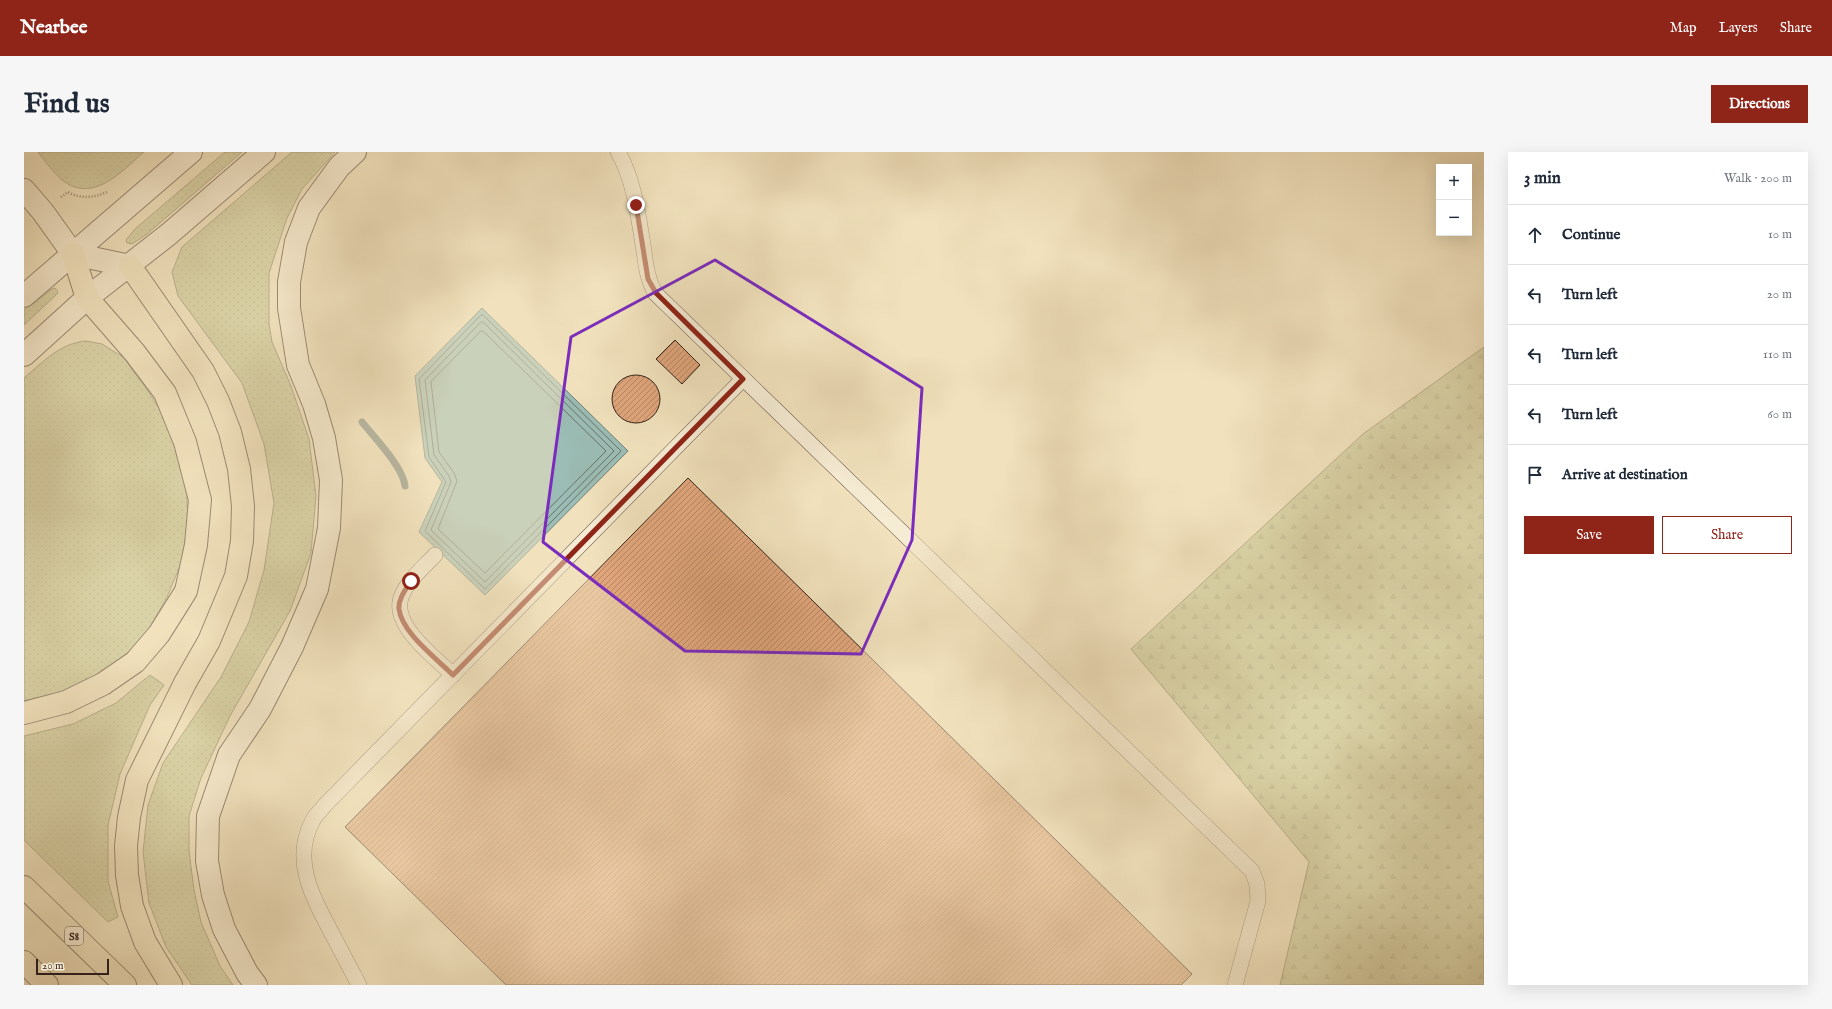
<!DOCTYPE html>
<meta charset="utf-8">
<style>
:root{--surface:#fff;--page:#f6f6f7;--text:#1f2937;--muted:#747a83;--line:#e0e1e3;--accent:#8f2418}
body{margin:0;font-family:"IM FELL English",serif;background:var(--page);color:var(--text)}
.controls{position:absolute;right:12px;top:12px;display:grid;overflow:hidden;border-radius:0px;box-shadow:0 4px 16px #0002}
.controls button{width:36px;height:36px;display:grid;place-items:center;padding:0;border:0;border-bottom:1px solid var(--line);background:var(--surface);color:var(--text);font:20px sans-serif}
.scale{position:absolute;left:12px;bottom:10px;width:73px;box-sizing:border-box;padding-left:4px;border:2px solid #34221c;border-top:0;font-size:11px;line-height:14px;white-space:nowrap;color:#34221c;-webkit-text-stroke:3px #f6ecd4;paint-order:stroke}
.stop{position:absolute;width:12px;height:12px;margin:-9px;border:3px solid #8f2418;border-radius:50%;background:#fff}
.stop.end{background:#8f2418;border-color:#fff;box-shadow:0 1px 4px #0008}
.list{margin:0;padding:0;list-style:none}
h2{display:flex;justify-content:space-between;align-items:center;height:52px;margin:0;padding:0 16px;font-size:17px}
h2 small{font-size:13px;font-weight:400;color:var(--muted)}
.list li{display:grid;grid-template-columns:26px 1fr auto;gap:12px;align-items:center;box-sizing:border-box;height:60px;padding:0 16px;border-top:1px solid var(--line)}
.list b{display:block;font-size:15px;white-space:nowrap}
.list em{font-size:13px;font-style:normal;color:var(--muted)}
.actions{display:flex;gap:8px;padding:12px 16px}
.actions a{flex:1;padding:9px 0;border:1px solid var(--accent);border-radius:0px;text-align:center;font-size:14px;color:var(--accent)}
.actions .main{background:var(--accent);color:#fff}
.icon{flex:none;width:22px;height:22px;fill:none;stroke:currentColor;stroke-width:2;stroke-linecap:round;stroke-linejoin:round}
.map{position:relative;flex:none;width:1460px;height:833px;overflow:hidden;border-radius:0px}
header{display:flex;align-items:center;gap:24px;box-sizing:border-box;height:56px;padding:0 20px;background:var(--accent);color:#fff}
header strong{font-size:19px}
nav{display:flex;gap:22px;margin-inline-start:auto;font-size:14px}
.intro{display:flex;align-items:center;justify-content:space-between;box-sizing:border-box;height:96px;padding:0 24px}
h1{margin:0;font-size:28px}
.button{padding:10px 18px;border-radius:0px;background:var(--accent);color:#fff;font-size:14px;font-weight:700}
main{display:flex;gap:24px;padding:0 24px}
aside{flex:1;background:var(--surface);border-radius:0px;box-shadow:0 4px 16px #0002}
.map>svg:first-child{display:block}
</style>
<header>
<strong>Nearbee</strong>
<nav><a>Map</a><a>Layers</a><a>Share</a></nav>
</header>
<div class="intro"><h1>Find us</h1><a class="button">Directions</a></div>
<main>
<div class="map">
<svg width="1460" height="833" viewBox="0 0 1460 833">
<defs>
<pattern id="grass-dots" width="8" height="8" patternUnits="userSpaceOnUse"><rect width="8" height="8" fill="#bfc28d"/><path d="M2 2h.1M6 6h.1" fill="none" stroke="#a5a679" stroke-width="1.8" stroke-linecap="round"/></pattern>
<pattern id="forest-firs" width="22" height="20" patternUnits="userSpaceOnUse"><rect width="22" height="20" fill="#bfc28d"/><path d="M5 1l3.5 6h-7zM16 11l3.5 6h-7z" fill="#a5a679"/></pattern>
<pattern id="building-hatch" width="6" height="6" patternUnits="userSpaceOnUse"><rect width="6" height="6" fill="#e1a67c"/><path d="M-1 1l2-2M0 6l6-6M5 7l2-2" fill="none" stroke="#b78765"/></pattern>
</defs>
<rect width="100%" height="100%" fill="#f1e2bd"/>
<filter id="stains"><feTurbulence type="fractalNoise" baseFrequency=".005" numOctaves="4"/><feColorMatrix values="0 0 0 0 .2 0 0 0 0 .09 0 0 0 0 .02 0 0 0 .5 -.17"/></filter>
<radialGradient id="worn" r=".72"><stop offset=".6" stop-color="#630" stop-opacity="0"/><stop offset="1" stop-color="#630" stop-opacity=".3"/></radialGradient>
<!-- grass -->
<g fill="url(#grass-dots)" stroke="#7a7254">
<path d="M14,0H120C97,20 69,52 38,28C29,20 21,9 14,0Z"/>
<polygon points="201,0 218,0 123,82 108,92 103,91 102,88 111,77"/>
<polygon points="268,0 311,0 278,37 263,66 245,121 245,172 248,190 267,234 285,287 292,344 287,401 266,459 206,564 177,626 165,664 165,699 170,738 177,770 196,814 209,833 168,833 142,795 125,751 119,700 124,653 139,611 197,525 225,470 240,418 250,351 240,292 218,231 154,144 148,120 158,95"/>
<polygon points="31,136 34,140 33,142 0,173 0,158 28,137"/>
<path d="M62,189L78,192L99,205L122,236L145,272L161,315L164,368L158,409L143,445L121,484L80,523L49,540L0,549V226C19,210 36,191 62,189Z"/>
<polygon points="126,523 140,533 126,553 96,622 84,673 84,729 94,765 84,770 0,688 0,584 49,572 92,551"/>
</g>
<!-- forest -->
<polygon fill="url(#forest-firs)" stroke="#7a7254" points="1460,195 1460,833 1256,833 1285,710 1107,497 1339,282"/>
<!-- water -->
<polygon fill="#9bbdb5" stroke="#727f78" points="458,156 604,299 461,443 395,380 418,330 401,306 391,224"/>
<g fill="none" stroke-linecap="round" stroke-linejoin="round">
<!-- shore -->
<g stroke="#687068" stroke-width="1">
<polygon points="459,163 597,299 461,437 401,379 422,330 405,305 395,227 456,164"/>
<polygon points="459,170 590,299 461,430 407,378 427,330 425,324 410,303 401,228 456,171"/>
<polygon points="457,179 459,179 582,299 461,421 414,377 433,329 430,321 415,300 407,230"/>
</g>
<!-- stream -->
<path stroke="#727f78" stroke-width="7" d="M338,270C350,285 379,315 381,334"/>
</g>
<!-- building -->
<g fill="url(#building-hatch)" stroke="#34221c">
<polygon points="651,188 676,213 658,232 632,207"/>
<circle cx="612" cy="247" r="24"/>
<polygon points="664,326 1168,822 1157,833 482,833 321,675"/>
</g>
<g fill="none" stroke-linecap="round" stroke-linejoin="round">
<!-- lane casing -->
<g stroke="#635244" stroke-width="16">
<g id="lane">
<path d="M594,0C610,28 614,62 619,93C622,111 622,124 631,141L1228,719L1233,732L1234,749L1211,833"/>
<path d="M411,403C400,415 385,427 378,443C365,472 410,504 429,523"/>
<path d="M335,833C325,814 315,795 305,776C287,742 268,706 289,668C291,663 297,659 300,654L719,227"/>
</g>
</g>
<!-- secondary casing -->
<g stroke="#34221c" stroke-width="24">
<g id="secondary">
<polyline points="0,38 19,60 49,102"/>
<polyline points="49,102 106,114"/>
<polyline points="0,144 167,0"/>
<polyline points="0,203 63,146 145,82 240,0"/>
<polyline points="232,833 223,821 200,777 189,743 183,709 184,664 205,603 236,557 268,495 293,437 305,376 307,328 300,286 290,252 274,213 265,156 265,130 272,90 285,56 315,15 331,0"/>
</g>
</g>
<!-- highway casing -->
<g stroke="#34221c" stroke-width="24">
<g id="highway">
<polyline points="106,114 179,219 194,249 206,280 215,317 219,354 218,389 212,424 185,489 161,531 113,628 105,665 102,694 103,723 108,754 121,790 147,833"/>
<polyline points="0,561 42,550 79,532 111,510 135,482 162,439 172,393 176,348 161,290 141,241 111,201 63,146 49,102"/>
<polyline points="0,735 101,833"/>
<polyline points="0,810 23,833"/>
</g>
</g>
<!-- path -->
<path stroke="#34221c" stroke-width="2.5" stroke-dasharray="1 2" stroke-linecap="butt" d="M37,45L44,40C56,47 70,46 83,40"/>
<!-- lane -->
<use href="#lane" stroke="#f6ecd4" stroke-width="15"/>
<!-- secondary -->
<use href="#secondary" stroke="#f6ecd4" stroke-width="22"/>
<!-- highway -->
<use href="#highway" stroke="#f1e2bd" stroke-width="22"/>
</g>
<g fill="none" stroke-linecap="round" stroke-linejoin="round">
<!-- route -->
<path stroke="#8f2418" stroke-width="5" d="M387,429C382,437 374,447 375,457C378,481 412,506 429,523L719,227L632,141L624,127L612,53"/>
</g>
<!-- marked area -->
<path d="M0 0H1460V833H0ZM691,108L898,236L888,388L837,502L661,499L519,390L547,185Z" fill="#f1e2bd" fill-opacity=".55" fill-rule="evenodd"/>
<path fill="none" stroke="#7b2cbf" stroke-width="3" stroke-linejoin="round" d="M691,108L898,236L888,388L837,502L661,499L519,390L547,185Z"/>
<g text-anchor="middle" stroke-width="4" stroke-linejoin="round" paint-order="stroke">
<!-- shield labels -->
<rect fill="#f6ecd4" stroke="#6e5f53" stroke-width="1" x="41" y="775" width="18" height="18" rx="3"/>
<g font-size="11" font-weight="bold" fill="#34221c">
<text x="50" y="788">S8</text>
</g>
</g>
<rect width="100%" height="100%" filter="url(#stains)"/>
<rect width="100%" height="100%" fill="url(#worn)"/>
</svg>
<div class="controls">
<button>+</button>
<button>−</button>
</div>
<div class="scale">20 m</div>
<div class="stop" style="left:387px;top:429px"></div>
<div class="stop end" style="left:612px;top:53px"></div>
</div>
<aside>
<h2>3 min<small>Walk · 200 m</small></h2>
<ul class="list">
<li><svg class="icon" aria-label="ahead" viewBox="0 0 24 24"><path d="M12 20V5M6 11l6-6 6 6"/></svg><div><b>Continue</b></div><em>10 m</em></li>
<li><svg class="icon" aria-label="left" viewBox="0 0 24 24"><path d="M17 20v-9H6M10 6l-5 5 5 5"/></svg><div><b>Turn left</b></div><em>20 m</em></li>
<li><svg class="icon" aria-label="left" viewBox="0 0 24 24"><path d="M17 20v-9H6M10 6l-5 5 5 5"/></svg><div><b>Turn left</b></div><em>110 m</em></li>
<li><svg class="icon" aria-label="left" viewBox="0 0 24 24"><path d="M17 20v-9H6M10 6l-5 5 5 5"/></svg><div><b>Turn left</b></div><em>60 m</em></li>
<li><svg class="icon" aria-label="arrive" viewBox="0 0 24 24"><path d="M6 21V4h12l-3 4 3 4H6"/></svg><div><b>Arrive at destination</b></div></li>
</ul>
<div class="actions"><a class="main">Save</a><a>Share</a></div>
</aside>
</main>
